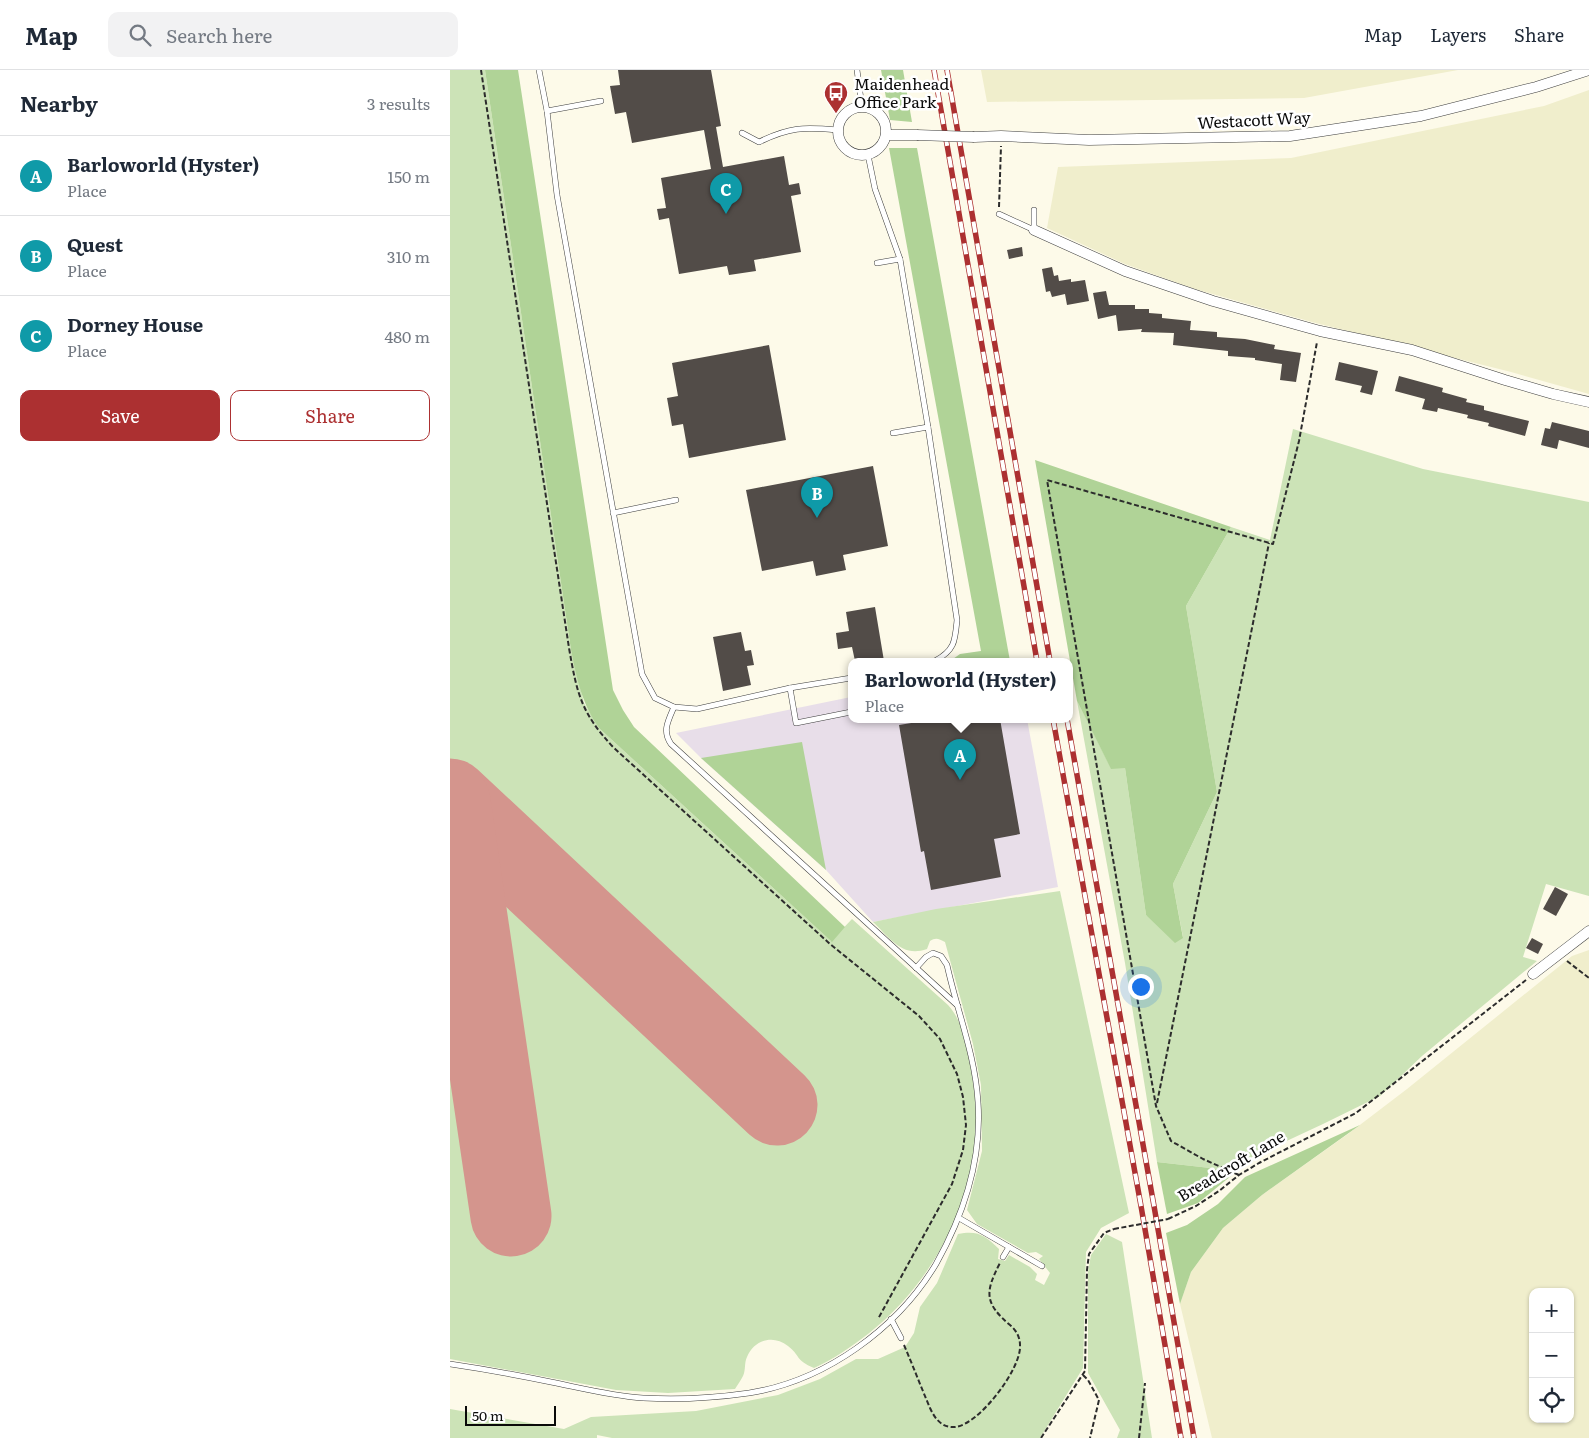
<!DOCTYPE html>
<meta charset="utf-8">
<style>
:root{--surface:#fff;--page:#f2f2f3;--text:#1f2937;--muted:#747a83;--line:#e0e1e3;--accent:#ac3031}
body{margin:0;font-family:Literata,serif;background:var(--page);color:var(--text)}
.controls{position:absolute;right:15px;bottom:15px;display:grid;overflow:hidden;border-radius:10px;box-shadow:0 1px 4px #0004}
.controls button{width:45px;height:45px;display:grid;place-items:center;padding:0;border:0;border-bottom:1px solid var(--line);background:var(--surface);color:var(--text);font:25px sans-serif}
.scale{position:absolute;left:15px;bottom:12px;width:91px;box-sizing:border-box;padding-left:5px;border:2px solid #0a0a0a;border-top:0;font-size:14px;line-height:18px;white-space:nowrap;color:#0a0a0a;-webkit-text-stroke:4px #fff;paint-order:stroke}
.you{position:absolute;left:690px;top:916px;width:18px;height:18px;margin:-12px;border:4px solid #fff;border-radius:50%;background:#1a73e8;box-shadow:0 0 0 8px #1a73e833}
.badge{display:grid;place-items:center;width:32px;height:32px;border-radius:50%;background:var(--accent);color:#fff;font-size:16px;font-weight:700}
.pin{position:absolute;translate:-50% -41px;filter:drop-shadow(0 1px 2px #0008)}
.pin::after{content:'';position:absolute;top:26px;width:18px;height:15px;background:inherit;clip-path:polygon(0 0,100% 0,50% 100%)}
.popup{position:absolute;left:398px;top:588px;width:225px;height:65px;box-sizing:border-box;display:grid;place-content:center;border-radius:10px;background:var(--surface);filter:drop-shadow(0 1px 4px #0005);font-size:16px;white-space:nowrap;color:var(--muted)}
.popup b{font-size:19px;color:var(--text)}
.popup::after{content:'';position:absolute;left:50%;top:100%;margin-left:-10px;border:10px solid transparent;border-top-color:var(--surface)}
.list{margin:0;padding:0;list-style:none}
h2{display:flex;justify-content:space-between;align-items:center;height:65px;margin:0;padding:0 20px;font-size:21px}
h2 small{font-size:16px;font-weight:400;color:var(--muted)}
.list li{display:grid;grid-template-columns:32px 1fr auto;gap:15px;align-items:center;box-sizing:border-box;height:80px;padding:0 20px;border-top:1px solid var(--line)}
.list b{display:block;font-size:19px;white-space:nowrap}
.list p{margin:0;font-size:16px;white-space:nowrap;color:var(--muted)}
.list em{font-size:16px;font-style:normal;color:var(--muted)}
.actions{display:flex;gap:10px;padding:15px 20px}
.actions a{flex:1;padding:11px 0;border:1px solid var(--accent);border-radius:10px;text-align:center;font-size:18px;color:var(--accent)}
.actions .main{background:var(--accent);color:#fff}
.icon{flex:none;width:28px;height:28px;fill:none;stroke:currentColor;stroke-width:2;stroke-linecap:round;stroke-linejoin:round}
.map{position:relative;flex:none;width:1139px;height:1368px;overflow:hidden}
header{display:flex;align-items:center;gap:30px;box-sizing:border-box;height:70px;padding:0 25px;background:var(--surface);border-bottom:1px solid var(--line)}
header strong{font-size:24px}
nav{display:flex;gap:28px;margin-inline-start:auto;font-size:18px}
.search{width:350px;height:45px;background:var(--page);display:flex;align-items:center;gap:12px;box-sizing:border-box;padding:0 18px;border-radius:10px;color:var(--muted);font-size:19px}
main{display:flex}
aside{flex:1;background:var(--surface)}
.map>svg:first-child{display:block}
</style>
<header>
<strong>Map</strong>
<div class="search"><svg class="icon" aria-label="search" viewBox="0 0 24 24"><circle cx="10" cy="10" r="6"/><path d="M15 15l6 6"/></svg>Search here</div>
<nav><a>Map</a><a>Layers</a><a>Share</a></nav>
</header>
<main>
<aside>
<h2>Nearby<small>3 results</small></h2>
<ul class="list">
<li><span class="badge" style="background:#0f9aa8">A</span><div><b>Barloworld (Hyster)</b><p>Place</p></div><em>150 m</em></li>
<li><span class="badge" style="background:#0f9aa8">B</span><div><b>Quest</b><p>Place</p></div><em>310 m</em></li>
<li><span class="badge" style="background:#0f9aa8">C</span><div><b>Dorney House</b><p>Place</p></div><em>480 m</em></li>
</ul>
<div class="actions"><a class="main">Save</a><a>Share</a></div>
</aside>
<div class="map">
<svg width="1139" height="1368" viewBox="0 0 1139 1368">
<rect width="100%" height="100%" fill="#fdfae9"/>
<!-- industrial -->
<polygon fill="#e8dee9" points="401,627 401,649 577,649 608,817 423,852 376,800 251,688 226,663"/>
<!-- farmland -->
<g fill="#f0eecc" fill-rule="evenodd">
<polygon points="531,0 1008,0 854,28 537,32"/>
<polygon points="1139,20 1139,324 1061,302 862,252 745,219 675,194 597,158 608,97 841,88 1094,36"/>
<path d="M1139,880V1368H762L730,1234L741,1202L773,1158L812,1125L898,1064L957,1019L1122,886ZM1083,1222H1120V1349H1083Z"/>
</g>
<!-- green -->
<g fill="#cce3b7">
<path d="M0,0H35L121,580L134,633L150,659L381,871L402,849L498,935C515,954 518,981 522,1005C524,1019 526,1033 526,1047C527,1130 483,1213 418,1264C401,1277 384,1289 364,1298C345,1290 350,1285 338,1276C323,1264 304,1270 297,1287C294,1293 296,1300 293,1306C291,1310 288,1314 285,1319L218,1323L166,1320L0,1289Z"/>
<polygon points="843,359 973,399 1139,432 1139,826 1096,814 1073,887 1087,891 972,986 930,1026 873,1054 802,1087 787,1101 707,1092 675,893 627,631 661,698 675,698 696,845 733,867 723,814 767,722 736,536 781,457 820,470"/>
<path d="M610,821L679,1143L651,1158L636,1182L633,1298L590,1368H162L147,1365V1368H0V1339L114,1359L141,1347L246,1341L328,1325L370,1309L406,1289H428L455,1277L464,1263L470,1237L487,1213L508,1164C529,1160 535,1166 549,1179L548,1189L555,1191L559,1185L580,1197L587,1204L585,1210L594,1215L600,1203L589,1189L593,1186L586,1182L578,1183L527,1154L517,1140L532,1081L531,1015L523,974L495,872C489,869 486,867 480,871L477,879C452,888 440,868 423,852L486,839Z"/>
<polygon points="656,1164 672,1172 702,1368 667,1368 670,1360 638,1303 638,1202 641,1185"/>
</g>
<!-- forest -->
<g fill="#b0d397">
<path d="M35,0H68L163,620L173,640L184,657L395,857L382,872L150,659C132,635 127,609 121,580Z"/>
<polygon points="431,0 453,0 462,52 440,50"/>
<polygon points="439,78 467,78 560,591 500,591 510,584 531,581"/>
<polygon points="585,390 781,457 736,536 767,722 723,814 733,868 725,873 696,845 675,698 661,699 627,631"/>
<polygon points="352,672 376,800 251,688"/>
<polygon points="910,1055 812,1125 773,1158 741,1202 730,1234 716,1163 737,1155 768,1134 795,1107"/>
<polygon points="707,1092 787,1101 748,1133 717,1144"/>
</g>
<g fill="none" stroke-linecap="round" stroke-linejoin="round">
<!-- runway -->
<g stroke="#d4958d" stroke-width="81">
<polyline points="0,729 327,1035"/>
<polyline points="0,732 61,1146"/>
</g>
</g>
<!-- building -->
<g fill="#524c48">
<polygon points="168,0 261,0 271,56 266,57 273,97 334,86 339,115 349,113 351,124 341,126 351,182 304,190 306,201 279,205 277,196 229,204 219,148 209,150 207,139 216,138 211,108 261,99 254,60 182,73 176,42 165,44 160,16 170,15"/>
<polygon points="572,177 573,186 559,189 557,180"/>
<polygon points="602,197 604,206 608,205 609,211 621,209 621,212 635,210 639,231 617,235 615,224 602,227 600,221 596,222 592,199"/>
<polygon points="656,221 659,235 685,235 685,239 699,239 699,243 712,244 712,248 741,251 740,260 767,262 767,267 795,269 825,275 824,279 851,283 846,312 830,310 832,294 805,290 805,288 778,286 778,281 723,275 724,263 691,262 692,259 668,261 666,245 648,249 643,223"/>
<polygon points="319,275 336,370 239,388 233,354 222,356 217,328 228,326 222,293"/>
<polygon points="889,292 928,301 922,325 910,322 912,316 885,310"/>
<polygon points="949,306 993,318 992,322 1017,329 1016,332 1034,336 1034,340 1079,351 1075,366 1038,356 1039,353 1017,348 1018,345 988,338 987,342 972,339 975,329 945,321"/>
<polygon points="1102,352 1139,361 1139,378 1109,370 1107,379 1091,375 1095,358 1100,359"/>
<polygon points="423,396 438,476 393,485 396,500 366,506 363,491 312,501 296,420"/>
<polygon points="425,537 434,591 405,591 402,577 388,579 386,563 399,561 396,542"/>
<polygon points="291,562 295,581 301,580 304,595 297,596 301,615 273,621 263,567"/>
<polygon points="486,649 550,649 570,764 544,769 551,807 481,820 474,781 471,782 449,655"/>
<polygon points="1105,817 1118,824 1106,846 1093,839"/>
<polygon points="1082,868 1093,874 1088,884 1076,878"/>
</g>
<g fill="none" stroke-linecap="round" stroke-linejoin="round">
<!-- service casing -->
<g stroke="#3d3d3d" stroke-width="6">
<g id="service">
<polyline points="89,0 97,41 107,125 192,604 205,628 224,637 247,639 340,618 401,608"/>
<polyline points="407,0 412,37"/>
<polyline points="97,41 151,31"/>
<path d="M292,63L309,72C340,57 353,57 387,60"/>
<path d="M418,85L425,119L450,189L478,357L507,550C505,571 505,580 485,591"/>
<polyline points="549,144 584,160 584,140"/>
<polyline points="427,193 450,189"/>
<polyline points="443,363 478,357"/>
<polyline points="163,443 226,430"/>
<polyline points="340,618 346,653 401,642"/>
<path d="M224,637C218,651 212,661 221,674L508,936"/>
<polyline points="509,1148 592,1196"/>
<polyline points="553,1187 559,1177"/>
<polyline points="441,1249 451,1268"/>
<path d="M0,1294C34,1299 67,1305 101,1312C131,1318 162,1326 193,1328C228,1330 264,1328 299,1323C375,1311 447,1259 486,1194C514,1144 532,1089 528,1032C525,984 507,941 497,895L491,886L483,883L476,887L466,898"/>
</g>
</g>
<!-- minor casing -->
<g stroke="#3d3d3d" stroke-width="11">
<g id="minor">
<circle cx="412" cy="61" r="24"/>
<polyline points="436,65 467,65"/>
<polyline points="524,67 551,66 639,70 840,66 971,46 1086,17 1139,0"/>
<polyline points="584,160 675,201 763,231 870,261 962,280 1055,310 1103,324 1139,332"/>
<polyline points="1083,904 1139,861"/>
</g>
</g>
<!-- path -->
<g stroke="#2c2c2c" stroke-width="2" stroke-dasharray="5 2.5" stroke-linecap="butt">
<path d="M31,0L119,578C127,624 131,643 164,678L380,874L469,946L490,969L507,1004L513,1027L516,1055L513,1080L502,1114L428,1249"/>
<polyline points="549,137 551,76"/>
<polyline points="1117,891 1139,908"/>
<polyline points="707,1033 819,473"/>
<polyline points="789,1105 753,1089 721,1071 706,1036 597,410 823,474 849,371 867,272"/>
<polyline points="718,1149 746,1136 769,1121 789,1105 809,1093 906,1043 1076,910"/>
<path d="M454,1275C463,1296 471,1317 480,1338C485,1349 492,1358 505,1357C529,1355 572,1298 570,1275C570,1267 566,1260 560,1255C534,1233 535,1222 550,1193"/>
<polyline points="633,1305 638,1310 649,1330 640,1368"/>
<polyline points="591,1368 635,1301 637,1200 639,1184 654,1163 664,1159"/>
<polyline points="689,1368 695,1313"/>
</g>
<!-- service -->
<use href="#service" stroke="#fff" stroke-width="5"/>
<!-- minor -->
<use href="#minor" stroke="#fff" stroke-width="10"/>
<!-- rail casing -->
<g stroke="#ac3031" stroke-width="5.5">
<g id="rail">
<polyline points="484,0 587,591"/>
<polyline points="497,0 600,591"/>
<polyline points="603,649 691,1136 731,1368"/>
<polyline points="617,649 704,1136 744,1368"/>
</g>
</g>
<!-- rail -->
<use href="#rail" stroke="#fff" stroke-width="4" stroke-dasharray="11" stroke-linecap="butt"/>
<!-- minor-bridge casing -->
<g stroke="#3d3d3d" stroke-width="11" stroke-linecap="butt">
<polyline id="minor-bridge" points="467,65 524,67"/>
</g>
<!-- path-bridge -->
<polyline stroke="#2c2c2c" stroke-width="2" stroke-dasharray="5 2.5" stroke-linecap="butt" points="664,1159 718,1149"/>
<!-- minor-bridge -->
<use href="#minor-bridge" stroke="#fff" stroke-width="10"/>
</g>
<!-- icons -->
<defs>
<g id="bus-pin" transform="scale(1.25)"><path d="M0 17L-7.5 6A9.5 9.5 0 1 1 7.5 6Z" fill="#ac3031" stroke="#fff"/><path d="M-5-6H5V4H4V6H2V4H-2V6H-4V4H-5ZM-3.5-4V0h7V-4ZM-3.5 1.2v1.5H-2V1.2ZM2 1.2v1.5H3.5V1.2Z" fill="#fff"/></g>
</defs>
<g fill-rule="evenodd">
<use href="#bus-pin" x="386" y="23"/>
</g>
<g text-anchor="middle" stroke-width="5" stroke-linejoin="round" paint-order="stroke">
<!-- poi labels -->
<g font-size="16" fill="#0a0a0a" stroke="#fff" text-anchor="start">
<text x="404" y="20">Maidenhead<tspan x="404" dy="18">Office Park</tspan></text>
</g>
<!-- street labels -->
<g font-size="16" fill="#0a0a0a" stroke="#fff">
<text transform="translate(804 50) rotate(-3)" y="6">Westacott Way</text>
<text transform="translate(781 1096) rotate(-31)" y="6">Breadcroft Lane</text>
</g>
</g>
</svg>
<div class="controls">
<button>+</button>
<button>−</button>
<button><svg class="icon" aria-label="locate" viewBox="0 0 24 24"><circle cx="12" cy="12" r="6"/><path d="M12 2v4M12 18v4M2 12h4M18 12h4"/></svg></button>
</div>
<div class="scale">50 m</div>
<div class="you"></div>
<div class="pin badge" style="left:510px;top:710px;background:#0f9aa8">A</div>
<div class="popup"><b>Barloworld (Hyster)</b>Place</div>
<div class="pin badge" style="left:367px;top:448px;background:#0f9aa8">B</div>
<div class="pin badge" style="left:276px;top:144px;background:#0f9aa8">C</div>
</div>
</main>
